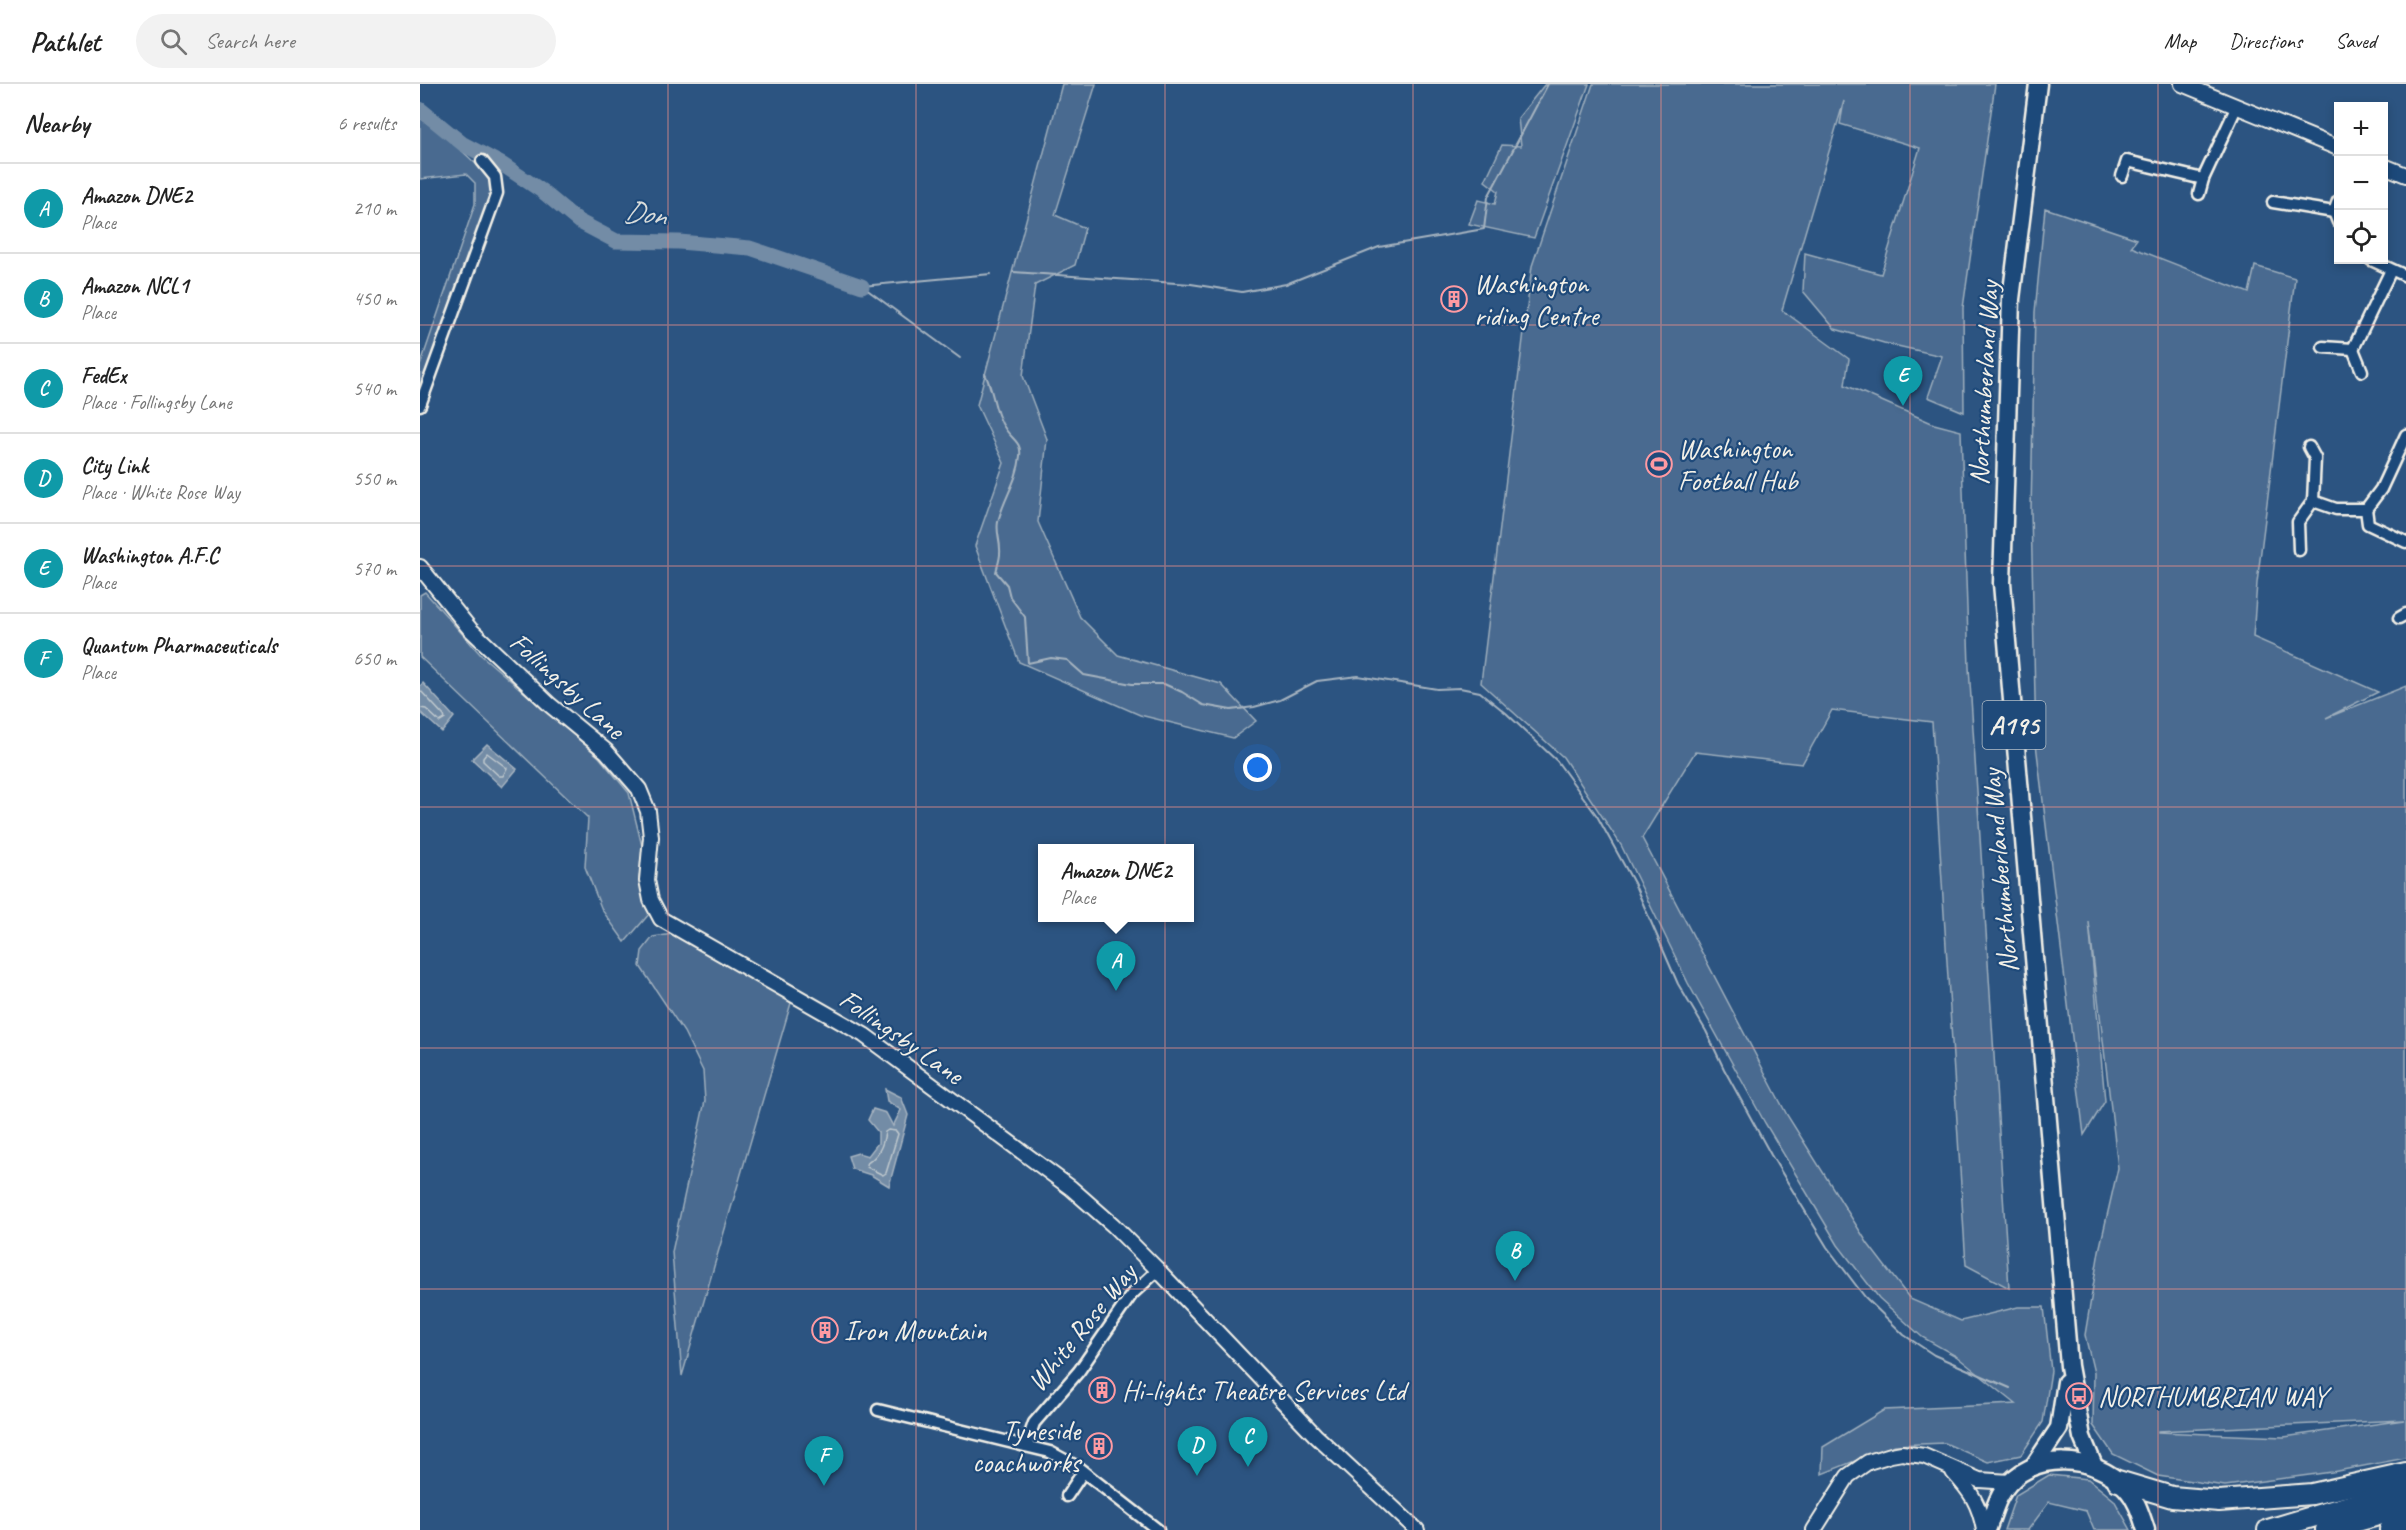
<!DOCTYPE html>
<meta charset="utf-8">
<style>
:root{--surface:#fff;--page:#f2f2f2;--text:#222;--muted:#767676;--line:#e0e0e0;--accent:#85585c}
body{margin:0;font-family:Caveat,sans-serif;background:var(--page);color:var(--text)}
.controls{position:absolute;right:18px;top:18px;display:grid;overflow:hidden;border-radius:0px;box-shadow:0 3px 9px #0003}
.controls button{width:54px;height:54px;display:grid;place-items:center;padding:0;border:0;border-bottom:2px solid var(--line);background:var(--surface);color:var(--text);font:30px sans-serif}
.you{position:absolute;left:838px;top:684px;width:21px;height:21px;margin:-15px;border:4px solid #fff;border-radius:50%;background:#1a73e8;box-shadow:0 0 0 9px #1a73e833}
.badge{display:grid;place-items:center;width:39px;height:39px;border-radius:50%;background:var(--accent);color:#fff;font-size:20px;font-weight:700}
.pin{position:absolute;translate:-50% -50px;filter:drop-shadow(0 2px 3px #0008)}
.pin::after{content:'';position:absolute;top:32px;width:21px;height:18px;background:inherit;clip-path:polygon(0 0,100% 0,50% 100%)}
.popup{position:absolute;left:618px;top:760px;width:156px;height:78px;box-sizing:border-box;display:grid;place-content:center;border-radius:0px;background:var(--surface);filter:drop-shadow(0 2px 4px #0005);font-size:20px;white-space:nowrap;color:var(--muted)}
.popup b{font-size:22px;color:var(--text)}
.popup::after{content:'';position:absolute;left:50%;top:100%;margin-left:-12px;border:12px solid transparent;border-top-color:var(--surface)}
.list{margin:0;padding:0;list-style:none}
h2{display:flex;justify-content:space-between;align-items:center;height:78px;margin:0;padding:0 24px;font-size:26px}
h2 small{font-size:20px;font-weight:400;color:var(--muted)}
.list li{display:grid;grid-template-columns:39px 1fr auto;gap:18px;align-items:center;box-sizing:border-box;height:90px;padding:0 24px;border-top:2px solid var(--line)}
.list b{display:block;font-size:22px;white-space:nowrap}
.list p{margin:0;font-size:20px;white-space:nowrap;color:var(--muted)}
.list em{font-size:20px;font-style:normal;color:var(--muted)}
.icon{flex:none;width:33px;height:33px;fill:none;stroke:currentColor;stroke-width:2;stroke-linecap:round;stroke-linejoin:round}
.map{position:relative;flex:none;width:1986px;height:1446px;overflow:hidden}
header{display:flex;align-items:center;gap:36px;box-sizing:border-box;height:84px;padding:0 30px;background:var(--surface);border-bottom:2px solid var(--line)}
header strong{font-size:28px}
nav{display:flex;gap:33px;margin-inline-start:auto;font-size:21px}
.search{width:420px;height:54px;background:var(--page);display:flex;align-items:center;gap:15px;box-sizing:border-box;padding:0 21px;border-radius:33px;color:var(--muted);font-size:22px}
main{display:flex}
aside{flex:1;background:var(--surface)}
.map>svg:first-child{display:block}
</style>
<header>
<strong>Pathlet</strong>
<div class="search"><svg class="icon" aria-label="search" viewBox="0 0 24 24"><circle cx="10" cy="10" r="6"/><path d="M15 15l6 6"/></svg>Search here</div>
<nav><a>Map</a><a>Directions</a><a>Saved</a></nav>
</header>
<main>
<aside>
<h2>Nearby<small>6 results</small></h2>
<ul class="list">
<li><span class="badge" style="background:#0f9aa8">A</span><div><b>Amazon DNE2</b><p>Place</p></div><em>210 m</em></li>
<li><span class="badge" style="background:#0f9aa8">B</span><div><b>Amazon NCL1</b><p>Place</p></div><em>450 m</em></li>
<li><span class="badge" style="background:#0f9aa8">C</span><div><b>FedEx</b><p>Place · Follingsby Lane</p></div><em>540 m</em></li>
<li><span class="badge" style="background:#0f9aa8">D</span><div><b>City Link</b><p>Place · White Rose Way</p></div><em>550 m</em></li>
<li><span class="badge" style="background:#0f9aa8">E</span><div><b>Washington A.F.C</b><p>Place</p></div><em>570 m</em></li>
<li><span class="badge" style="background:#0f9aa8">F</span><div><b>Quantum Pharmaceuticals</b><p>Place</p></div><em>650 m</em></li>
</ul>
</aside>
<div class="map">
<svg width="1986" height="1446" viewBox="0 0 1986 1446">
<rect width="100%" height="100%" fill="#2c5481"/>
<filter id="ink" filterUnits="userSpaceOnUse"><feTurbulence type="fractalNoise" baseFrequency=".0167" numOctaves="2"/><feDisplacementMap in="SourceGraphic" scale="12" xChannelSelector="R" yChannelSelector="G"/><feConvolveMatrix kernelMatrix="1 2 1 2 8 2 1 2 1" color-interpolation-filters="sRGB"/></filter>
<g filter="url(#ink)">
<!-- green -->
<g fill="#496b90" stroke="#9eaebc" stroke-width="1.5" fill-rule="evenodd">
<polygon points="642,0 676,0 635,131 665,144 655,181 615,201 603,292 627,355 618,438 660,533 698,571 801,600 836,637 813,654 720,631 599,578 555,462 584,379 557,321"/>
<polygon points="1125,0 1169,0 1114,154 1049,140 1058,116 1075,120 1078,107 1065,97 1082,61 1101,62 1098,34"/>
<polygon points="1173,0 1575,0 1543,224 1544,328 1508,313 1522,272 1464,259 1415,245 1383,207 1385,169 1461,190 1500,64 1420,40 1424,17 1362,226 1429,275 1425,301 1514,340 1541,347 1549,583 1589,1204 1546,1181 1512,638 1412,626 1382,680 1275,668 1222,754 1367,1031 1448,1160 1490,1215 1541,1237 1598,1223 1624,1223 1631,1287 1623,1338 1601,1371 1568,1378 1525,1359 1475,1361 1402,1390 1403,1363 1464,1326 1596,1320 1536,1272 1502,1253 1459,1214 1418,1161 1345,1039 1268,899 1201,761 1143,673 1061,599 1112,182"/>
<path d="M0,34C27,53 52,73 73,99L69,124L0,315V282L55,120V99L46,90L0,95Z"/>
<path d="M1625,124L1717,155L1711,163L1829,209L1835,182L1875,194L1837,499L1833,553L1958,608L1906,634L1986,602V1374L1912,1388L1805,1402L1738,1392L1693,1370L1673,1341L1674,1289L1665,1251L1679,1167L1698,1084L1669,838L1685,1017L1664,1051L1616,660L1611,427L1615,228ZM1984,1336L1864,1353L1738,1348V1347Z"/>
<polygon points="5,508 61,571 179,673 209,709 223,766 230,829 205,858 182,826 165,783 168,734 0,573 0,511"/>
<polygon points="253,850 345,901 371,919 262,1292 252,1168 285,1017 283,987 264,948 220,882 222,867 233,853"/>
<polygon points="1629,1391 1668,1395 1694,1416 1711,1446 1674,1446 1666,1427 1629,1418 1608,1446 1584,1446 1596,1411"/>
</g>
<!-- water -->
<g fill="#738ca6" stroke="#a7b4c0" stroke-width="1.5">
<polygon points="3,599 34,633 22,648 0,628 0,602"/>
<polygon points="67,660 97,685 82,703 52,675"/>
<polygon points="465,1005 481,1013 488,1031 469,1102 451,1091 432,1085 428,1072 438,1069 448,1072 458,1059 458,1048 448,1036 453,1025 466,1029 473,1042 481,1026 467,1017"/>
</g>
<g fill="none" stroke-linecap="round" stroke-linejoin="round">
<!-- shore -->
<g stroke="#c0c9ce" stroke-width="1.5">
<polyline points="0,606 24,632 25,635 20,638 6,625 0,624"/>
<polygon points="67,669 87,684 83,692 79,692 63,677 63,674"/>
<path d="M468,1046L476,1047L478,1050L466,1089L463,1091L447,1083L446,1080C458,1072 463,1063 465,1048Z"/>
</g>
<!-- stream -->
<g stroke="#a7b4c0" stroke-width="2">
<polyline points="593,188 771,200 822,208 866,200 959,163 1064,145 1068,113 1128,0"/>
<polyline points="442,202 571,190"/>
<polyline points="442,202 540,274"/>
<path d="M565,290C574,307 574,330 586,346C593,356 602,359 600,372C598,396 583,416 578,438C576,448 580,455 580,465C581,473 578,480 576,488L587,501L590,513L605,533L608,579L631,574L647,576L664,591L712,600H744L762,608L783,621L811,626L834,623L860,616L897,597L938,592L1017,605L1040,604L1060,608L1086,629L1137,677L1177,732L1214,799L1258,900L1286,947L1304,985L1351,1071L1407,1163L1435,1200L1445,1213L1484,1251L1514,1271L1590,1304"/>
</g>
<!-- river -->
<polyline stroke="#738ca6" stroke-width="15" points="0,25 43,60 83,81 122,107 158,137 196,157 259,158 330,164 442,202"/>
<!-- minor casing -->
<g stroke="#f4f1e8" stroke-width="15">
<g id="minor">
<polyline points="1702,92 1707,77 1783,95 1779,110"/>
<polyline points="1783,95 1817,22"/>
<polyline points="1918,117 1914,128 1918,138"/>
<polyline points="1853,118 1914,128"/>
<polyline points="1951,176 1986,192"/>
<polyline points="1903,263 1933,265 1971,186"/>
<polyline points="1933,265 1942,287"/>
<polyline points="0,321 77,109 75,93 62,77"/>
<polyline points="1889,363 1895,374 1893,417 1916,425 1946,425"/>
<polyline points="1946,425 1961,405 1986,351"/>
<polyline points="1946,425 1948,440 1986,458"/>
<polyline points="1879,466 1878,438 1893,417"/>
<polyline points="1979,534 1986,530"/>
<polyline points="458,1326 630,1368 656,1382 738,1446"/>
<polyline points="606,1362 614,1339 659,1287 712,1210 738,1186"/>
<polyline points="647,1412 663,1388"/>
</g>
</g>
<!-- tertiary casing -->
<g stroke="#f4f1e8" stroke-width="18">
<g id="tertiary">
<polyline points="1762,0 1918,64"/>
<polyline points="1964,82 1986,91"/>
<polyline points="0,483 50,545 130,621 186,667 219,705 228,727 231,753 227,796 231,816 241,835 444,951 651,1104 693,1141 738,1186 895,1351 997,1446"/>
<path d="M1533,1388C1551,1408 1559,1419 1564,1446"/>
<polyline points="1394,1446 1428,1392 1448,1378 1471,1371 1482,1369 1504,1372 1559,1396 1590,1398"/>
</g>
</g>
<!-- primary casing -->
<g stroke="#f4f1e8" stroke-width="21">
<g id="primary">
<polyline points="1618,0 1591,215 1582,499 1649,1282 1662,1353 1674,1382"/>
<polyline points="1613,1383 1639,1344 1646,1298"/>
<path d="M1567,1446C1572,1434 1575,1418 1583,1407C1610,1366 1675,1370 1706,1404C1717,1416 1721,1431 1726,1446"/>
</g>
</g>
<!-- motorway casing -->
<g stroke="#f4f1e8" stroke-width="24">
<g id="motorway">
<polyline points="1698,1397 1752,1413 1799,1417 1892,1410 1986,1389"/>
<polyline points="1848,1446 1986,1405"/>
<polyline points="1906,1446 1986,1423"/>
<polyline points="1970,1446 1986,1440"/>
</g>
</g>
<!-- minor -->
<use href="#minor" stroke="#1f4a7a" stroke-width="10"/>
<!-- tertiary -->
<use href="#tertiary" stroke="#1f4a7a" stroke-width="14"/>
<!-- primary -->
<use href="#primary" stroke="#1f4a7a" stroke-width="16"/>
<!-- motorway -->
<use href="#motorway" stroke="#1f4a7a" stroke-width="20"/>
</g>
</g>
<!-- grid -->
<path fill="none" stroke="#e58c88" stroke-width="1.5" stroke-opacity="0.55" d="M248,0V1446M496,0V1446M745,0V1446M993,0V1446M1241,0V1446M1490,0V1446M1738,0V1446M0,241H1986M0,482H1986M0,723H1986M0,964H1986M0,1205H1986"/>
<!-- icons -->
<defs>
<g id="building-ring" transform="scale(1.35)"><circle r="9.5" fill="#1f4a7a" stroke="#ff9aa2" stroke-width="1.5"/><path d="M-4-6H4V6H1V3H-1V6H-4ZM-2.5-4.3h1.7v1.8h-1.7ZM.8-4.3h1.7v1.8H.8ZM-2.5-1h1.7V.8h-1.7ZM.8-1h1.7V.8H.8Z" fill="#ff9aa2"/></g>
<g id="stadium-ring" transform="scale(1.35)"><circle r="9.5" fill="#1f4a7a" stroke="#ff9aa2" stroke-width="1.5"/><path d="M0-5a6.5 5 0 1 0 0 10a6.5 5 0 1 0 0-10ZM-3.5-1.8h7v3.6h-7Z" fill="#ff9aa2"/></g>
<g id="bus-ring" transform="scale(1.35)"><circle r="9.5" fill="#1f4a7a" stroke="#ff9aa2" stroke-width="1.5"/><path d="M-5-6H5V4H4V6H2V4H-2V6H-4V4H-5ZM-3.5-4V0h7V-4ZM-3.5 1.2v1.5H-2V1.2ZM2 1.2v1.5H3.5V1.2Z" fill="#ff9aa2"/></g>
</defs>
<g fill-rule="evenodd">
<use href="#building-ring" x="1034" y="215"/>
<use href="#stadium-ring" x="1239" y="380"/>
<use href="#building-ring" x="405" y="1246"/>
<use href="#building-ring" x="682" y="1306"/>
<use href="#bus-ring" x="1659" y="1312"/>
<use href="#building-ring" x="679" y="1362"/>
</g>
<g text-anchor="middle" stroke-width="4.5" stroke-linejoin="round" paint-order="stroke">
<!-- shield labels -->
<rect fill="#1f4a7a" stroke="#b4bfc7" stroke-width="1.5" x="1562.5" y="617" width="63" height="48" rx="4.5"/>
<g font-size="27" font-weight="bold" fill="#f4f1e8">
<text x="1594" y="650">A195</text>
</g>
<!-- poi labels -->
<g font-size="28" fill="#f4f1e8" stroke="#1f4a7a" text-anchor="start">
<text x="1054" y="209">Washington<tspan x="1054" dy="32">riding Centre</tspan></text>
<text x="1258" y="374">Washington<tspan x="1258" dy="32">Football Hub</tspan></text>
<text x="424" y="1256">Iron Mountain</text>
<text x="702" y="1316">Hi-lights Theatre Services Ltd</text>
<text x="1678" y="1322">NORTHUMBRIAN WAY</text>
<text x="660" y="1356" text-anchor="end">Tyneside<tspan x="660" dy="32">coachworks</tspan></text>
</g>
<!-- street labels -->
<g font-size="28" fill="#f4f1e8" stroke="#1f4a7a">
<text transform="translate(1563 299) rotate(-87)" y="10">Northumberland Way</text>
<text transform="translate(148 601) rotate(42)" y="10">Follingsby Lane</text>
<text transform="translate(1579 787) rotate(-95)" y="10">Northumberland Way</text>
<text transform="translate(482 952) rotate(35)" y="10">Follingsby Lane</text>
<text transform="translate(661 1243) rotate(-51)" y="10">White Rose Way</text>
</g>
<!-- water labels -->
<g font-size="30" font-style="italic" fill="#dadddb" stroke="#1f4a7a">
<text transform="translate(225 129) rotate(7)" y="10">Don</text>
</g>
</g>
</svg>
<div class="controls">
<button>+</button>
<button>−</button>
<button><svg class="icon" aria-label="locate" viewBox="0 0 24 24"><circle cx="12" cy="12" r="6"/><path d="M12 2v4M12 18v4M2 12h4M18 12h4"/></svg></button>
</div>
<div class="you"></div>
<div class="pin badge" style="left:696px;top:907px;background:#0f9aa8">A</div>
<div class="popup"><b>Amazon DNE2</b>Place</div>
<div class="pin badge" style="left:1095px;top:1197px;background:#0f9aa8">B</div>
<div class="pin badge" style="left:828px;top:1383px;background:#0f9aa8">C</div>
<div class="pin badge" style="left:777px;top:1392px;background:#0f9aa8">D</div>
<div class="pin badge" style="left:1483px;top:322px;background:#0f9aa8">E</div>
<div class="pin badge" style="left:404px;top:1402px;background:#0f9aa8">F</div>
</div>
</main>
